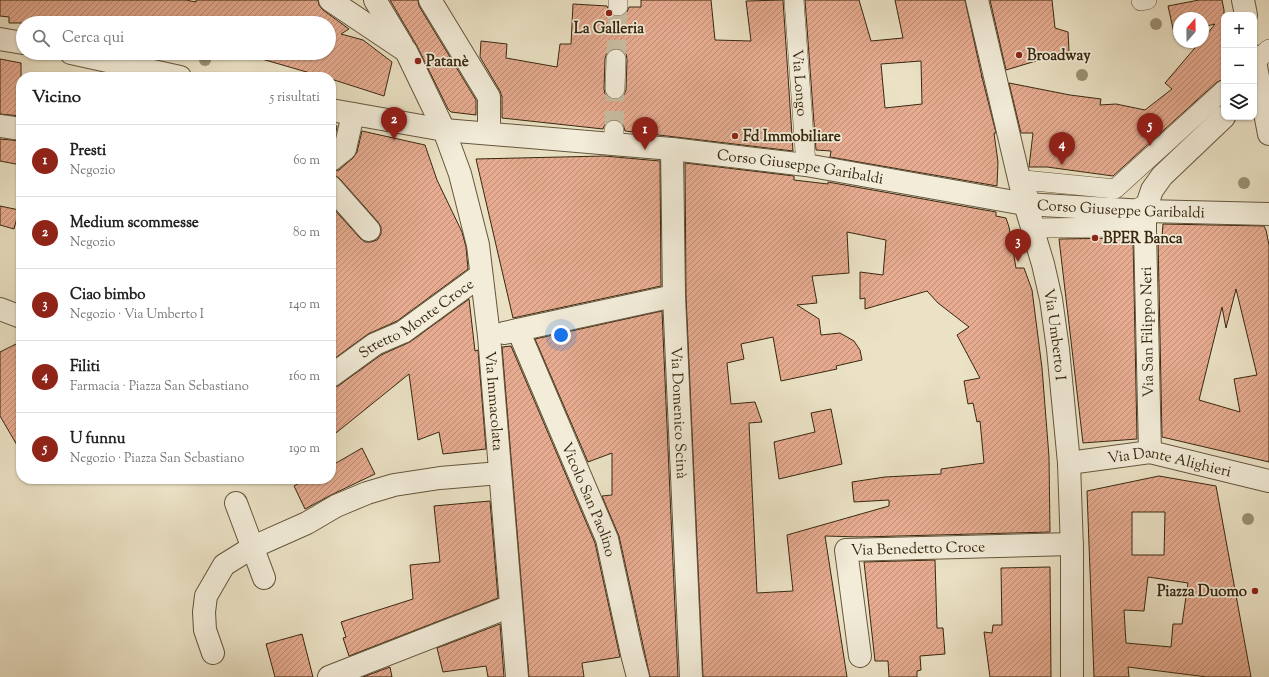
<!DOCTYPE html>
<html lang="it">
<meta charset="utf-8">
<style>
:root{--surface:#fff;--page:#f2f2f2;--text:#222;--muted:#767676;--line:#e0e0e0;--accent:#8f2418}
body{margin:0;font-family:"Sorts Mill Goudy",serif;background:var(--page);color:var(--text)}
.controls{position:absolute;right:12px;top:12px;display:grid;overflow:hidden;border-radius:8px;box-shadow:0 1px 3px #0004}
.controls button{width:36px;height:36px;display:grid;place-items:center;padding:0;border:0;border-bottom:1px solid var(--line);background:var(--surface);color:var(--text);font:20px sans-serif}
.compass{position:absolute;left:1173px;top:12px;width:36px;height:36px;border-radius:50%;background:var(--surface);box-shadow:0 1px 3px #0004;rotate:20deg}
.you{position:absolute;left:561px;top:335px;width:14px;height:14px;margin:-10px;border:3px solid #fff;border-radius:50%;background:#1a73e8;box-shadow:0 0 0 6px #1a73e833}
.badge{display:grid;place-items:center;width:26px;height:26px;border-radius:50%;background:var(--accent);color:#fff;font-size:13px;font-weight:700}
.pin{position:absolute;translate:-50% -33px;filter:drop-shadow(0 1px 2px #0008)}
.pin::after{content:'';position:absolute;top:21px;width:14px;height:12px;background:inherit;clip-path:polygon(0 0,100% 0,50% 100%)}
.list{margin:0;padding:0;list-style:none}
h2{display:flex;justify-content:space-between;align-items:center;height:52px;margin:0;padding:0 16px;font-size:17px}
h2 small{font-size:13px;font-weight:400;color:var(--muted)}
.list li{display:grid;grid-template-columns:26px 1fr auto;gap:12px;align-items:center;box-sizing:border-box;height:72px;padding:0 16px;border-top:1px solid var(--line)}
.list b{display:block;font-size:15px;white-space:nowrap}
.list p{margin:0;font-size:13px;white-space:nowrap;color:var(--muted)}
.list em{font-size:13px;font-style:normal;color:var(--muted)}
.icon{flex:none;width:22px;height:22px;fill:none;stroke:currentColor;stroke-width:2;stroke-linecap:round;stroke-linejoin:round}
.map{position:relative;flex:none;width:1269px;height:677px;overflow:hidden}
.search{position:absolute;background:var(--surface);box-shadow:0 1px 3px #0004;left:16px;top:16px;width:320px;height:44px;display:flex;align-items:center;gap:10px;box-sizing:border-box;padding:0 14px;border-radius:22px;color:var(--muted);font-size:15px}
.panel{position:absolute;background:var(--surface);box-shadow:0 1px 3px #0004;left:16px;top:72px;width:320px;height:412px;border-radius:16px}
.map>svg:first-child{display:block}
</style>
<div class="map">
<svg width="1269" height="677" viewBox="0 0 1269 677">
<defs>
<pattern id="building-hatch" width="6" height="6" patternUnits="userSpaceOnUse"><rect width="6" height="6" fill="#e6ab90"/><path d="M-1 1l2-2M0 6l6-6M5 7l2-2" fill="none" stroke="#bb8b74"/></pattern>
</defs>
<rect width="100%" height="100%" fill="#ebe2c5"/>
<filter id="stains"><feTurbulence type="fractalNoise" baseFrequency=".005" numOctaves="4"/><feColorMatrix values="0 0 0 0 .2 0 0 0 0 .09 0 0 0 0 .02 0 0 0 .5 -.17"/></filter>
<radialGradient id="worn" r=".72"><stop offset=".6" stop-color="#630" stop-opacity="0"/><stop offset="1" stop-color="#630" stop-opacity=".3"/></radialGradient>
<!-- building -->
<g fill="url(#building-hatch)" stroke="#38280f" fill-rule="evenodd">
<polygon points="0,0 186,0 196,2 196,0 318,0 319,5 323,10 349,29 341,34 363,40 392,62 384,96 331,79 331,77 324,77 241,53 329,53 329,23 105,23 68,22 68,20 35,18 35,23 9,23 9,17 0,16"/>
<polygon points="390,0 418,0 419,6 476,100 476,115 451,112 448,109 417,46"/>
<path d="M641,0H711L715,40L751,41L746,1L783,0L793,151L625,131L623,124L619,120L614,119L608,121L605,124L603,129L502,118V97L500,91L480,57L481,41L507,44L506,58L557,67L560,44H571L573,4L607,6L609,12L613,16L618,17L624,15L627,12L629,7H641ZM616,48L622,50L626,54L627,59L626,90L624,95L620,98L615,100L609,98L605,94L604,89L605,58L607,53L610,50Z"/>
<path d="M805,0H859L871,41L903,38L895,0H965L982,77H981H982L996,133H994L998,162L997,186L830,157L831,151L816,150ZM921,61L922,104L885,108L881,64Z"/>
<polygon points="990,0 1052,0 1055,28 1068,32 1069,51 1006,70"/>
<polygon points="1199,0 1222,0 1224,10 1224,79 1217,82 1113,176 1047,167 1029,167 1033,133 1021,133 1009,83 1070,95 1101,99 1100,105 1116,104 1145,110 1172,89 1165,83 1200,42 1203,42 1203,39 1215,24 1203,27 1203,18 1179,18 1179,32 1174,33 1168,6"/>
<polygon points="0,59 21,63 21,116 0,114"/>
<polygon points="331,125 337,126 334,142 331,144"/>
<polygon points="362,131 425,145 437,180 462,232 466,247 468,269 397,321 368,334 331,361 331,206 360,238 365,242 371,242 377,240 381,234 381,227 378,222 340,179 335,175 331,175 331,172 339,170 353,158 357,152"/>
<polygon points="0,139 21,141 21,165 0,161"/>
<polygon points="604,156 660,161 661,286 513,318 476,159"/>
<path d="M685,163L794,176V180L828,184V182L996,212V216L1006,218L1009,227L1016,268H1024L1032,290L1042,368L1049,457L1050,532L861,537L825,536L847,677H703L686,296ZM847,232L886,240L883,275L860,272V299L865,298V309L927,291L938,303L969,327L957,335L980,378L964,381L968,404L973,403L977,422L980,421L984,463L941,469V474L885,477L852,482L854,502L889,500V506L787,535L793,591L757,593L749,423L762,422L755,402L731,404L727,363L744,359L741,344L773,337L781,381L837,369L836,366L862,360L860,350L854,341L840,333L821,335L819,319L797,305L817,303L812,276L849,273Z"/>
<polygon points="0,206 19,210 14,229 0,225"/>
<path d="M1163,224L1264,226L1266,230L1269,245V462L1162,437L1158,237H1162ZM1236,289L1257,375L1234,379L1240,412L1199,400L1222,307L1226,328Z"/>
<polygon points="1130,236 1133,236 1137,439 1083,443 1059,239 1124,238"/>
<polygon points="469,299 475,351 478,350 486,449 443,454 439,432 418,440 409,374 331,437 331,388 338,386 381,355 410,342"/>
<polygon points="662,311 678,677 650,677 619,536 602,496 612,495 612,453 588,462 535,339"/>
<polygon points="16,344 21,353 21,452 0,416 0,352"/>
<polygon points="511,346 595,543 620,657 582,663 584,677 529,677 502,347"/>
<polygon points="831,409 842,464 779,479 774,442 815,432 811,413"/>
<polygon points="362,448 375,474 331,495 305,509 294,486 307,479 331,479 331,466"/>
<path d="M1159,476L1216,486L1251,677H1207L1128,667L1129,677H1094L1087,491ZM1132,512H1165L1164,555H1132ZM1148,577L1188,583L1182,624H1173L1171,647L1126,643L1124,610L1144,611Z"/>
<polygon points="490,501 498,598 349,656 343,638 346,637 341,622 413,599 410,565 440,562 434,506"/>
<polygon points="935,560 937,628 943,628 945,654 920,656 921,670 917,671 917,677 889,677 888,661 875,661 864,562"/>
<polygon points="1050,567 1051,677 990,677 984,632 992,633 993,625 1002,625 1001,568"/>
<polygon points="500,624 504,677 488,677 486,666 443,672 437,648"/>
<polygon points="302,634 313,677 275,677 266,644"/>
<polygon points="390,667 392,677 363,677"/>
</g>
<g fill="none" stroke-linecap="round" stroke-linejoin="round">
<!-- pedestrian-tunnel -->
<g stroke="#c7bda1" stroke-width="19" stroke-dasharray="19 10" stroke-linecap="butt">
<polyline points="616,59 618,6"/>
<polyline points="614,130 615,89"/>
</g>
<!-- pedestrian casing -->
<g stroke="#65563c" stroke-width="20">
<g id="pedestrian">
<path id="s1" d="M794,0L806,165"/>
<polyline points="1141,1 1147,0"/>
<polyline points="618,6 618,0"/>
<polyline points="1254,63 1269,49"/>
<polyline points="615,89 616,59"/>
<polyline points="614,145 614,130"/>
<polyline points="1146,204 1134,210 1124,227 1034,228 1030,204 1024,180 1115,189 1224,90"/>
</g>
</g>
<!-- minor casing -->
<g stroke="#65563c" stroke-width="24">
<g id="minor">
<path id="s2" d="M330,0L406,51L444,130L460,174L478,245L489,336L517,677"/>
<polyline points="375,0 402,45"/>
<polyline points="430,0 489,97 489,133"/>
<polyline points="1243,0 1246,15"/>
<polyline points="0,39 23,43"/>
<polyline points="71,53 180,77"/>
<polyline points="1254,56 1269,134"/>
<path id="s3" d="M331,110L444,130L672,149L806,165L1025,204L1145,211L1269,214"/>
<polyline points="0,126 21,129"/>
<path id="s4" d="M672,149L674,296L691,677"/>
<polyline points="331,160 345,149 353,114"/>
<polyline points="331,187 369,230"/>
<polyline points="0,309 21,317"/>
<path id="s5" d="M518,330L607,539L632,654L638,677"/>
<polyline points="504,333 674,296"/>
<path id="s6" d="M331,376L375,344L403,332L481,275"/>
<polyline points="1150,452 1145,230 1145,211 1152,190 1162,176 1224,117"/>
<path id="s7" d="M1069,463L1150,452L1269,481"/>
<polyline points="236,503 264,578"/>
<polyline points="213,653 205,630 204,612 206,596 224,565 253,547 307,523 336,506 367,493 394,485 440,478 500,473"/>
<path id="s8" d="M860,656L846,550L1072,544"/>
<polyline points="329,677 511,606"/>
</g>
</g>
<!-- tertiary casing -->
<g stroke="#65563c" stroke-width="24">
<g id="tertiary">
<path id="s9" d="M977,0L1025,204L1043,264L1051,299L1058,349L1069,463L1072,550V677"/>
</g>
</g>
<!-- pedestrian -->
<use href="#pedestrian" stroke="#f2ecd9" stroke-width="19"/>
<!-- minor -->
<use href="#minor" stroke="#f2ecd9" stroke-width="22"/>
<!-- tertiary -->
<use href="#tertiary" stroke="#f2ecd9" stroke-width="22"/>
</g>
<!-- trees -->
<g fill="#9a9173">
<circle cx="1156" cy="24" r="6"/>
<circle cx="205" cy="60" r="6"/>
<circle cx="1082" cy="75" r="6"/>
<circle cx="1244" cy="183" r="6"/>
<circle cx="1248" cy="519" r="6"/>
</g>
<!-- markers -->
<g fill="#8f2418" stroke="#f2ecd9" stroke-width="1.5">
<circle cx="609" cy="13" r="4"/>
<circle cx="1019" cy="55" r="4"/>
<circle cx="418" cy="61" r="4"/>
<circle cx="735" cy="136" r="4"/>
<circle cx="1095" cy="238" r="4"/>
<circle cx="1255" cy="591" r="4"/>
</g>
<g text-anchor="middle" stroke-width="3.5" stroke-linejoin="round" paint-order="stroke">
<!-- poi labels -->
<g font-size="15" font-weight="bold" fill="#38280f" stroke="#f2ecd9" text-anchor="start">
<text x="609" y="33" text-anchor="middle">La Galleria</text>
<text x="1027" y="60">Broadway</text>
<text x="426" y="66">Patanè</text>
<text x="743" y="141">Fd Immobiliare</text>
<text x="1103" y="243">BPER Banca</text>
<text x="1247" y="596" text-anchor="end">Piazza Duomo</text>
</g>
<!-- street labels -->
<g font-size="15" fill="#38280f" stroke="#f2ecd9">
<text dy="5" stroke="none"><textPath href="#s1" startOffset="83">Via Longo</textPath></text>
<text dy="5" stroke="none"><textPath href="#s3" startOffset="473">Corso Giuseppe Garibaldi</textPath></text>
<text dy="5" stroke="none"><textPath href="#s3" startOffset="797">Corso Giuseppe Garibaldi</textPath></text>
<text dy="5" stroke="none"><textPath href="#s6" startOffset="103">Stretto Monte Croce</textPath></text>
<text transform="translate(1147 332) rotate(-91)" y="5">Via San Filippo Neri</text>
<text dy="5" stroke="none"><textPath href="#s9" startOffset="344">Via Umberto I</textPath></text>
<text dy="5" stroke="none"><textPath href="#s2" startOffset="456">Via Immacolata</textPath></text>
<text dy="5" stroke="none"><textPath href="#s4" startOffset="264">Via Domenico Scinà</textPath></text>
<text dy="5" stroke="none"><textPath href="#s7" startOffset="102">Via Dante Alighieri</textPath></text>
<text dy="5" stroke="none"><textPath href="#s5" startOffset="184">Vicolo San Paolino</textPath></text>
<text dy="5" stroke="none"><textPath href="#s8" startOffset="179">Via Benedetto Croce</textPath></text>
</g>
</g>
<rect width="100%" height="100%" filter="url(#stains)"/>
<rect width="100%" height="100%" fill="url(#worn)"/>
</svg>
<div class="controls">
<button>+</button>
<button>−</button>
<button><svg class="icon" aria-label="layers" viewBox="0 0 24 24"><path d="M12 4l9 5-9 5-9-5zM3 14l9 5 9-5"/></svg></button>
</div>
<svg class="compass" viewBox="-18 -18 36 36"><path d="M0-13l5 13h-10z" fill="#e53935"/><path d="M0 13l5-13h-10z" fill="#767676"/></svg>
<div class="you"></div>
<div class="pin badge" style="left:645px;top:150px">1</div>
<div class="pin badge" style="left:394px;top:140px">2</div>
<div class="pin badge" style="left:1018px;top:262px">3</div>
<div class="pin badge" style="left:1062px;top:165px">4</div>
<div class="pin badge" style="left:1150px;top:146px">5</div>
<div class="search"><svg class="icon" aria-label="search" viewBox="0 0 24 24"><circle cx="10" cy="10" r="6"/><path d="M15 15l6 6"/></svg>Cerca qui</div>
<section class="panel">
<h2>Vicino<small>5 risultati</small></h2>
<ul class="list">
<li><span class="badge">1</span><div><b>Presti</b><p>Negozio</p></div><em>60 m</em></li>
<li><span class="badge">2</span><div><b>Medium scommesse</b><p>Negozio</p></div><em>80 m</em></li>
<li><span class="badge">3</span><div><b>Ciao bimbo</b><p>Negozio · Via Umberto I</p></div><em>140 m</em></li>
<li><span class="badge">4</span><div><b>Filiti</b><p>Farmacia · Piazza San Sebastiano</p></div><em>160 m</em></li>
<li><span class="badge">5</span><div><b>U funnu</b><p>Negozio · Piazza San Sebastiano</p></div><em>190 m</em></li>
</ul>
</section>
</div>
